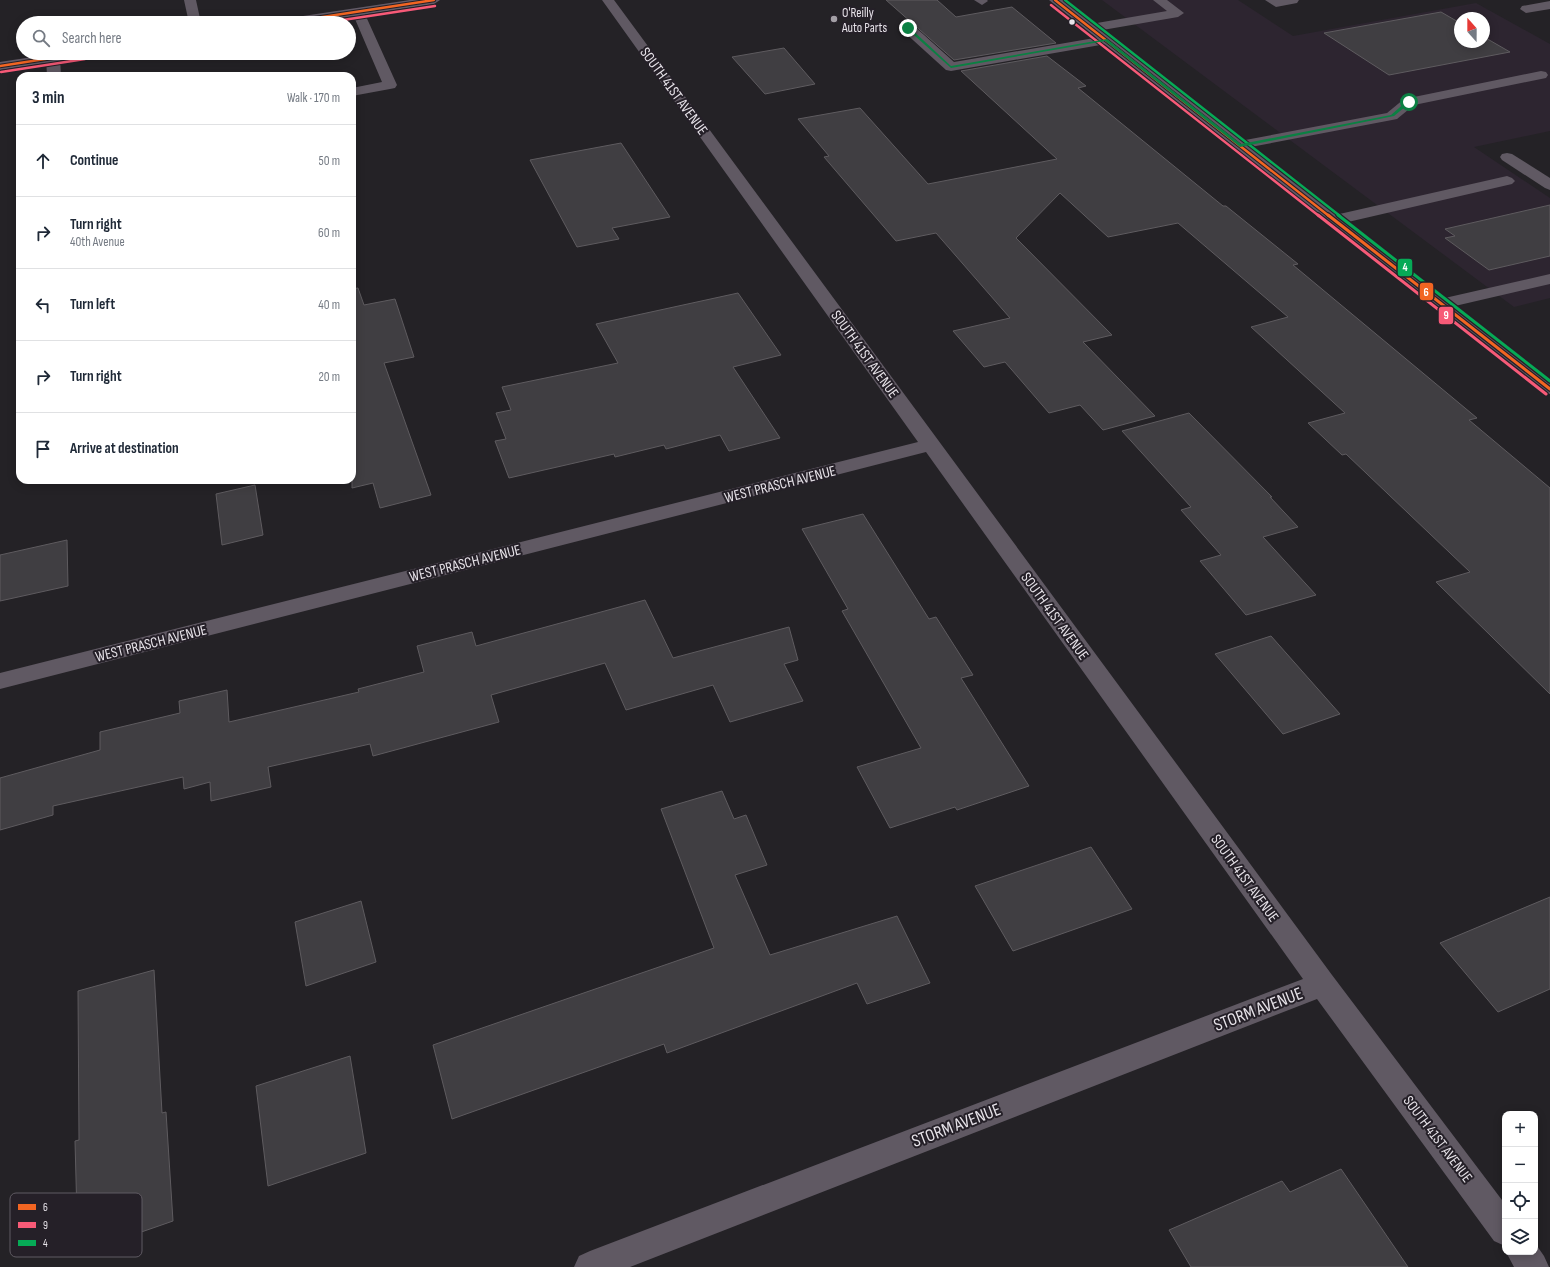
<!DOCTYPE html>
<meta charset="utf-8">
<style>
:root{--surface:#fff;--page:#f6f6f7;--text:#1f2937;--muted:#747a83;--line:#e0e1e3}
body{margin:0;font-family:"Sofia Sans Condensed",sans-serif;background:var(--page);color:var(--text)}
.controls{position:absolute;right:12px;bottom:12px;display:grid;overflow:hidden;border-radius:8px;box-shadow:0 2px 10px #0003}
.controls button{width:36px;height:36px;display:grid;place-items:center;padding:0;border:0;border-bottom:1px solid var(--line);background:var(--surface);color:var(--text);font:20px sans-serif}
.compass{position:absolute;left:1454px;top:12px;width:36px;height:36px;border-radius:50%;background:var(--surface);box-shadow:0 2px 10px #0003;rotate:339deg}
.stop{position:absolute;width:12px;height:12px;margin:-9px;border:3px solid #0b8043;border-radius:50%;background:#fff}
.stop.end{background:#0b8043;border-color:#fff;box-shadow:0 1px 4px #0008}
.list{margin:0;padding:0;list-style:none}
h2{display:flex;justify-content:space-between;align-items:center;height:52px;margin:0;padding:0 16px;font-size:17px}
h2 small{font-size:13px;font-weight:400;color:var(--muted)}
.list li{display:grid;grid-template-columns:26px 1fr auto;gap:12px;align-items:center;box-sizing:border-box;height:72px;padding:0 16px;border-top:1px solid var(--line)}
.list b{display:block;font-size:15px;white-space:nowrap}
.list p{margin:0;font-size:13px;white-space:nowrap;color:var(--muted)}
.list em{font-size:13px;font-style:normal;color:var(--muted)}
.icon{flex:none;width:22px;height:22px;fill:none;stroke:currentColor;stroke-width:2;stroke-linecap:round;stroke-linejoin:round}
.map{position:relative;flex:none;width:1550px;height:1267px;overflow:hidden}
.search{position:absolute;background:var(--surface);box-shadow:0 2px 10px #0003;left:16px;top:16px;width:340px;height:44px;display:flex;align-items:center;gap:10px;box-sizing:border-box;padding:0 14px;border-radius:22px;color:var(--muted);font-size:15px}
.panel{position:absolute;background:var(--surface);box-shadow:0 2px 10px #0003;left:16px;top:72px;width:340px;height:412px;border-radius:12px}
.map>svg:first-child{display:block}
</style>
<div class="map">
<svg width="1550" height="1267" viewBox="0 0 1550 1267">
<rect width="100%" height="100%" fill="#242226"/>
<!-- built -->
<path fill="#2d2530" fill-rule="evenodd" d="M1102,0H1238L1293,36L1476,3L1550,44V131L1474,147L1550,198V298L1514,307ZM1460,18H1484V42H1460Z"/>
<!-- building -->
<g fill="#403e42" stroke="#5e5b5f">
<polygon points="886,0 937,0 956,17 1012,7 1056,43 954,60"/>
<polygon points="1441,12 1460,23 1460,42 1484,42 1484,37 1510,52 1389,75 1324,33"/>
<polygon points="784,48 815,84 765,94 732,57"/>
<polygon points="1047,56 1086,86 1078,88 1223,206 1226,206 1298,264 1293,265 1477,418 1469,420 1550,488 1550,694 1436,582 1470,572 1346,454 1342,455 1308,423 1345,413 1251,327 1288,317 1178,223 1108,237 1060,193 1016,238 1112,335 1083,342 1155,416 1103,430 1080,405 1049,413 1005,362 984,367 953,331 1010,318 936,233 896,241 824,157 829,156 798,119 860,108 928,184 1057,159 961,71"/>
<polygon points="621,143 670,217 612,228 619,239 577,247 530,160"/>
<polygon points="1550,205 1550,256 1489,270 1445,238 1455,236 1445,229"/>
<polygon points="358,288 364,305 395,299 414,357 384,363 431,495 380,508 373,483 352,488 352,289"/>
<polygon points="738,293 781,355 733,367 780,438 729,451 720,435 666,449 664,445 615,457 614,454 509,478 495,441 506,439 496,413 511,410 502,387 618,363 596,324"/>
<polygon points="1189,413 1272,497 1270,497 1298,527 1263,537 1316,595 1246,615 1200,561 1221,555 1181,510 1191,507 1122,431"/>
<polygon points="255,485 263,535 222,545 216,494"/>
<polygon points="863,514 929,619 936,617 973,675 961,678 1029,786 957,810 955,807 890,828 857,767 921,748 842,611 848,609 802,529"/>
<polygon points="67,540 68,586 0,601 0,555"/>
<polygon points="645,600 673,658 789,627 798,660 784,664 803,701 730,722 713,685 626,710 605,663 491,695 499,722 373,756 370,744 268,767 271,787 211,801 210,782 184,789 183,777 53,806 53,815 0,830 0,778 100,750 100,732 180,713 179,701 227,690 229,722 359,692 358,689 424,672 417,646 472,632 476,646"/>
<polygon points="1271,636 1340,714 1283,734 1215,654"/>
<polygon points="722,791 734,819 746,815 767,865 735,875 770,955 897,916 930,983 867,1004 857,983 667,1053 664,1044 452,1119 433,1045 714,948 661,809"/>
<polygon points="1091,847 1132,909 1013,951 975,886"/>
<polygon points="1550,897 1550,989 1498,1012 1440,943"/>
<polygon points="361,901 376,962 306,986 295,922"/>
<polygon points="154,970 162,1113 166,1112 173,1221 78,1254 75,1141 79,1140 78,991"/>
<polygon points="350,1056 366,1153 268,1186 256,1086"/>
<polygon points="1341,1169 1408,1267 1191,1267 1169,1230 1282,1181 1290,1192"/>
</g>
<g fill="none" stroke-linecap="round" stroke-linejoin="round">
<!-- lane -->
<g fill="#605963" fill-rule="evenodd">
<polygon points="974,0 987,0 988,1 982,5"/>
<polygon points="1153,0 1167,0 1184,13 1178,17 1091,32 1085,28 1091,24 1167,11"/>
<polygon points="1550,1 1550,9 1526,13 1520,9 1522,6"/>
<polygon points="358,8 364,12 397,85 395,88 390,89 352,96 352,88 382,82 352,12"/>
<polygon points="908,24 913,25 954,62 1106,36 1112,40 1106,44 951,71 946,70 903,31 902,28"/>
<polygon points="1541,71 1546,72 1548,75 1546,78 1414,105 1397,119 1392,120 1240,149 1235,148 1233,145 1235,142 1240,141 1387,113 1404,99 1409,98"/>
<polygon points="1507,153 1512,154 1550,178 1550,190 1545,188 1502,160 1500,157 1502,154"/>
<polygon points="1507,176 1512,178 1515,181 1512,184 1335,225 1329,223 1327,220 1329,217 1335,215"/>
<polygon points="1550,274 1550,284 1442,309 1436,308 1434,304 1436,300"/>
</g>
<!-- street -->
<g fill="#605963" fill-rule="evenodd">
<polygon points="184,0 196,0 201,23 189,23"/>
<polygon points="602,0 614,0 1332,975 1505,1204 1505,1246 1494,1241 1317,999 630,1267 574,1267 579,1256 590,1251 1303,979 926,452 0,689 0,673 918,442"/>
<polygon points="1265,0 1299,0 1297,3 1276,7"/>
<polygon points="53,54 58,55 60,58 61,76 47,76 46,58 48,55"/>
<polygon points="1535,1243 1544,1256 1549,1267 1514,1267 1506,1252 1535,1252"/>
</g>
<!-- secondary -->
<g fill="#635b67" fill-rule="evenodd">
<polygon points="410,0 440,0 434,4 308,23 277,23 283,19"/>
<polygon points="58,53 91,53 89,56 84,57 0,70 0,62"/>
</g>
<!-- primary -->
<polygon fill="#615966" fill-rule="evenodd" points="1049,0 1063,0 1550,380 1550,394 1544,393"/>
<!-- bus-1-far1 casing -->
<g stroke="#252028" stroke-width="4.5">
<g id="bus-1-far1">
<polyline points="1055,0 1329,216"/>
<polyline points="283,23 434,0"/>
<polyline points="0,66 84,53"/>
</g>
</g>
<!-- bus-1 casing -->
<g stroke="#252028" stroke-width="5.5">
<polyline id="bus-1" points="1328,215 1550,389"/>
</g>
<!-- bus-2-far1 casing -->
<g stroke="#252028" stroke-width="4.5">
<g id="bus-2-far1">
<polyline points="1051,5 1319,216"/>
<polyline points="323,23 435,6"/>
<polyline points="1,72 85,59"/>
</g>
</g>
<!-- bus-2 casing -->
<g stroke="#252028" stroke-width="5.5">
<polyline id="bus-2" points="1318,215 1546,394"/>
</g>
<!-- bus-3-far1 casing -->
<g stroke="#252028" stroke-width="4.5">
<polyline id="bus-3-far1" points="1065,0 1340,216"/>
</g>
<!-- bus-3 casing -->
<g stroke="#252028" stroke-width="5.5">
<polyline id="bus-3" points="1338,215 1550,381"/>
</g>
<!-- bus-1-far1 -->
<use href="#bus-1-far1" stroke="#f26522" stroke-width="2.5"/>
<!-- bus-1 -->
<use href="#bus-1" stroke="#f26522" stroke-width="3"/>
<!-- bus-2-far1 -->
<use href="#bus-2-far1" stroke="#f75a77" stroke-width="2.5"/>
<!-- bus-2 -->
<use href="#bus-2" stroke="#f75a77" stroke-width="3"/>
<!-- bus-3-far1 -->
<use href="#bus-3-far1" stroke="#06aa56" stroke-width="2.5"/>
<!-- bus-3 -->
<use href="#bus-3" stroke="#06aa56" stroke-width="3"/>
</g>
<!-- route -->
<polygon fill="#0b8043" points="909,27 951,66 1107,39 1241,144 1391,115 1407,101 1411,102 1394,116 1240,147 1105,41 951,68 906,28"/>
<!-- markers -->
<circle fill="#a39fa5" stroke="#252028" stroke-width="1.5" cx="834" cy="19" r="4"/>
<circle fill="#e7e3e9" stroke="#252028" stroke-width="1.5" cx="1072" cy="22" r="3.5"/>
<g text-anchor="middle" stroke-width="4" stroke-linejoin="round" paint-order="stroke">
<!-- far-poi labels -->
<g font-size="13" fill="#e7e3e9" stroke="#252028" text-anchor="start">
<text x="842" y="17">O'Reilly<tspan x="842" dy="15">Auto Parts</tspan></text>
</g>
<!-- street labels -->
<g font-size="15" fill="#e7e3e9" stroke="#252028">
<text transform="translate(674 91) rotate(54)" y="5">SOUTH 41ST AVENUE</text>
<text transform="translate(865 354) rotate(54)" y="5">SOUTH 41ST AVENUE</text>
<text transform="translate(780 484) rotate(-14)" y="5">WEST PRASCH AVENUE</text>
<text transform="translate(465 563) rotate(-14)" y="5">WEST PRASCH AVENUE</text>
<text transform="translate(1055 616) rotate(54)" y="5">SOUTH 41ST AVENUE</text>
<text transform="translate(151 643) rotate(-14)" y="5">WEST PRASCH AVENUE</text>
<text transform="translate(1245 878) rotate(54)" y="5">SOUTH 41ST AVENUE</text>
<text transform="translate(1438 1139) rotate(53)" y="5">SOUTH 41ST AVENUE</text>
</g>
<!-- near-street labels -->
<g font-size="18" fill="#e7e3e9" stroke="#252028">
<text transform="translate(1258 1009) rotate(-21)" y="6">STORM AVENUE</text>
<text transform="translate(956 1125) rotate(-21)" y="6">STORM AVENUE</text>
</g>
</g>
<!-- legend -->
<rect x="10" y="1193" width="132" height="64" rx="6" fill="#252028" stroke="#5f5a62" stroke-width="1"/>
<rect x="18" y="1204" width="18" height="6" fill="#f26522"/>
<rect x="18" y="1222" width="18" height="6" fill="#f75a77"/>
<rect x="18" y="1240" width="18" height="6" fill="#06aa56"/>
<g font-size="11" fill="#e7e3e9">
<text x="43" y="1211">6</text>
<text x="43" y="1229">9</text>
<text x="43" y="1247">4</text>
</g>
<g stroke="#252028" stroke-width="1.5">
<rect x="1397" y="258" width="16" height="19" rx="4" fill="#06aa56"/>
<rect x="1419" y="282" width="15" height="19" rx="4" fill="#f26522"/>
<rect x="1438" y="306" width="16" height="19" rx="4" fill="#f75a77"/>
</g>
<g font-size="11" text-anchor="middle" font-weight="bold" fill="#fff">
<text x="1405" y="271">4</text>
<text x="1426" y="296">6</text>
<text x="1446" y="319">9</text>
</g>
</svg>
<div class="controls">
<button>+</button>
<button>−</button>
<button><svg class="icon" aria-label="locate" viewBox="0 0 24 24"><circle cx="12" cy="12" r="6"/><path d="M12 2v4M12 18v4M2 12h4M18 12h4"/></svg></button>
<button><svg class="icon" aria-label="layers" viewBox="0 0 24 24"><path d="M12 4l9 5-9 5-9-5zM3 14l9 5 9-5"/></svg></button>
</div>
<svg class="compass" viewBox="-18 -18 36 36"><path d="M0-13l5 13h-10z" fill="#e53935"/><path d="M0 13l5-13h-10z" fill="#747a83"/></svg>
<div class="stop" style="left:1409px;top:102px"></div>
<div class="stop end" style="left:908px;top:28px"></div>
<div class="search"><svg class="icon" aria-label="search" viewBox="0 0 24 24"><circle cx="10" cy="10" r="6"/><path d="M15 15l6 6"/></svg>Search here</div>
<section class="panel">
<h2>3 min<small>Walk · 170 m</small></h2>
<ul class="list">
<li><svg class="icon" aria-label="ahead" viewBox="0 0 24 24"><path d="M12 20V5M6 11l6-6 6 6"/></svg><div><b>Continue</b></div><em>50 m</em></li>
<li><svg class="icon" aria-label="right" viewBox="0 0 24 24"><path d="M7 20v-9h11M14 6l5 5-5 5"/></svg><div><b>Turn right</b><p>40th Avenue</p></div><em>60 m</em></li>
<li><svg class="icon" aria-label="left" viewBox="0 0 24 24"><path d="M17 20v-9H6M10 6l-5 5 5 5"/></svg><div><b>Turn left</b></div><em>40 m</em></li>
<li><svg class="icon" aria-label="right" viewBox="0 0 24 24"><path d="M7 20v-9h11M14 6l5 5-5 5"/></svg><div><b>Turn right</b></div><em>20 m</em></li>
<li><svg class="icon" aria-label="arrive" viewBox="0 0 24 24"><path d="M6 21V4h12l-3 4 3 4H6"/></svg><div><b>Arrive at destination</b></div></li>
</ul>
</section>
</div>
